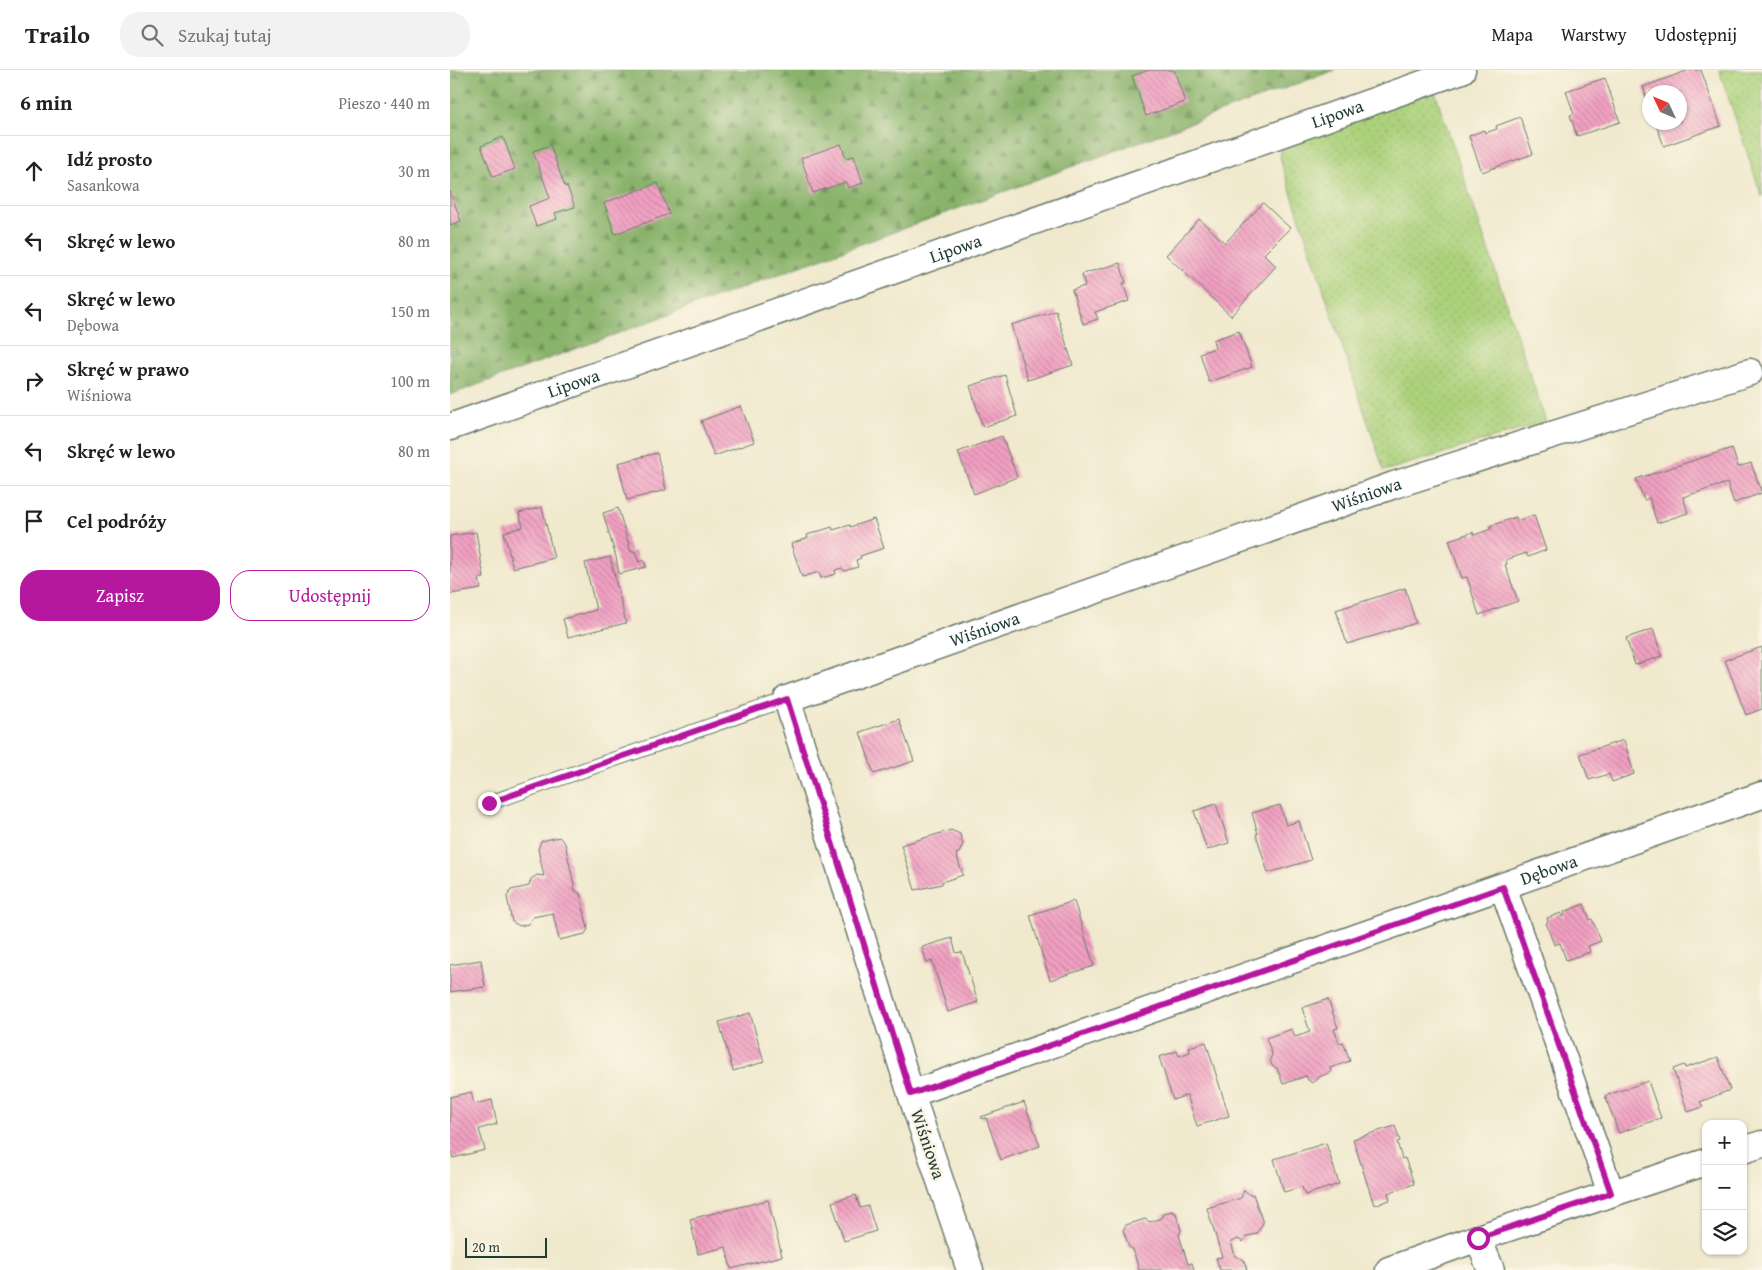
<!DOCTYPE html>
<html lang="pl">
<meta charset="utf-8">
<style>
:root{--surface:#fff;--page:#f2f2f2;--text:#202124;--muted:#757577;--line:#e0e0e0;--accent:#b5179e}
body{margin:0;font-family:"Gentium Book Plus",serif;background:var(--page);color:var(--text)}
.controls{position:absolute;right:15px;bottom:15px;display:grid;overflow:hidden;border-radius:10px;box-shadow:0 1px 4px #0004}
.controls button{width:45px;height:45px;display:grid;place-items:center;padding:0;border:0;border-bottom:1px solid var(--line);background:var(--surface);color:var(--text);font:25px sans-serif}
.compass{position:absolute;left:1192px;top:15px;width:45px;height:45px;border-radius:50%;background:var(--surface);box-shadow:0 1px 4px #0004;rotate:314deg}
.scale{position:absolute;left:15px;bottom:12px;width:82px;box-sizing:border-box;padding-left:5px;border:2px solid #1f3d34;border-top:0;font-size:14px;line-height:18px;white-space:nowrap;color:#1f3d34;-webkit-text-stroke:4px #fcf5e5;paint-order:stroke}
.stop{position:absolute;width:15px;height:15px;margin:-11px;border:4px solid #b5179e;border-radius:50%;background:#fff}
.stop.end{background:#b5179e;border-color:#fff;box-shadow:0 1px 5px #0008}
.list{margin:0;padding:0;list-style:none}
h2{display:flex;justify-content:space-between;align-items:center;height:65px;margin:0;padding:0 20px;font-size:21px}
h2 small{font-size:16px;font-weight:400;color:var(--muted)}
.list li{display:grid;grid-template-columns:32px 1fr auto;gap:15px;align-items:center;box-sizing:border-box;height:70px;padding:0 20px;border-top:1px solid var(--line)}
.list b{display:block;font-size:19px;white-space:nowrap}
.list p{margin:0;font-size:16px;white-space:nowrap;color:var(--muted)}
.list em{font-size:16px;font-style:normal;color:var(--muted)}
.actions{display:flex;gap:10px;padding:15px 20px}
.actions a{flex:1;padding:11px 0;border:1px solid var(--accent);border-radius:20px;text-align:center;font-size:18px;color:var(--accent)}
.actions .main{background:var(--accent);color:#fff}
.icon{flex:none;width:28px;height:28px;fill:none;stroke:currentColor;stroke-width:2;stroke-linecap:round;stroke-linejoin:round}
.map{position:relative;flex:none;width:1312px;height:1200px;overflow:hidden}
header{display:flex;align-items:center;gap:30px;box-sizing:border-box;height:70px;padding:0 25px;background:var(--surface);border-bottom:1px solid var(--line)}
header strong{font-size:24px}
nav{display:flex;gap:28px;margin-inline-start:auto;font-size:18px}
.search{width:350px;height:45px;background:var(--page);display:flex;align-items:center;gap:12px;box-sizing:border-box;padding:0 18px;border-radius:20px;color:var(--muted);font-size:19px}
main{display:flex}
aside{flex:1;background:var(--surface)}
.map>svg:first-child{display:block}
</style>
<header>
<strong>Trailo</strong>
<div class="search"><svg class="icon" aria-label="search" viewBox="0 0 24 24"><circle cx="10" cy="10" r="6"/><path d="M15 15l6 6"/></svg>Szukaj tutaj</div>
<nav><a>Mapa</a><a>Warstwy</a><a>Udostępnij</a></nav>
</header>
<main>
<aside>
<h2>6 min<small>Pieszo · 440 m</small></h2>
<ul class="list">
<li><svg class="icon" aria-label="ahead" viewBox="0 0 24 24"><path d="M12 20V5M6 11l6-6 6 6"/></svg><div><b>Idź prosto</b><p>Sasankowa</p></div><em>30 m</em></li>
<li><svg class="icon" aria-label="left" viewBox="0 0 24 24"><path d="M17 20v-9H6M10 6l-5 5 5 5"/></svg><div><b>Skręć w lewo</b></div><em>80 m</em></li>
<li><svg class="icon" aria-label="left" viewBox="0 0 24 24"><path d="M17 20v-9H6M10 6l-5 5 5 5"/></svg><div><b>Skręć w lewo</b><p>Dębowa</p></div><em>150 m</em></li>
<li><svg class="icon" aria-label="right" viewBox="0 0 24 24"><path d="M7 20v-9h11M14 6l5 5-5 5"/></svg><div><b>Skręć w prawo</b><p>Wiśniowa</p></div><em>100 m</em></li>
<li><svg class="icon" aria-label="left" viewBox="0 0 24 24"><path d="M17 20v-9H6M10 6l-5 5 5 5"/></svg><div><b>Skręć w lewo</b></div><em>80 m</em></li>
<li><svg class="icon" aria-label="arrive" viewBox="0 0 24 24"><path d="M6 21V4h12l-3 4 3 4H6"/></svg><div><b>Cel podróży</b></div></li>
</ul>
<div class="actions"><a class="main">Zapisz</a><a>Udostępnij</a></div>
</aside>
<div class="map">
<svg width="1312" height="1200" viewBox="0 0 1312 1200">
<defs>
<pattern id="grass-dots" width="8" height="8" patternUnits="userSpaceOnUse" patternTransform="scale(1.25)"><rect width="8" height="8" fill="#acd17b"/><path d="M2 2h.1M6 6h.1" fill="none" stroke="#94b46b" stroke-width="1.8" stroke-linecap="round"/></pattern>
<pattern id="forest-firs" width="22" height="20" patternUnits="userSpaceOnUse" patternTransform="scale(1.25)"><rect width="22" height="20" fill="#89b36b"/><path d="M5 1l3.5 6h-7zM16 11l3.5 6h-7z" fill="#6f9359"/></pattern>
<pattern id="building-back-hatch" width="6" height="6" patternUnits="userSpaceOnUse" patternTransform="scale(1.25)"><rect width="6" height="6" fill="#f2a0c2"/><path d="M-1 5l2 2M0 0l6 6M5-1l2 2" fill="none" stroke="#c3849e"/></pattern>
</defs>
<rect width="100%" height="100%" fill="#fcf5e5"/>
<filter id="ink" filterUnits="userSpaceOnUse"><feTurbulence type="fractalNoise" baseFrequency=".02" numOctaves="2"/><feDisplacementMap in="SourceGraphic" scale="10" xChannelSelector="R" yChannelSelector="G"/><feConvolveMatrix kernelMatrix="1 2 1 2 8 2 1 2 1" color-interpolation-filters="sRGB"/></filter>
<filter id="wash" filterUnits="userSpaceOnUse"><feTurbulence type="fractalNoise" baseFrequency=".0096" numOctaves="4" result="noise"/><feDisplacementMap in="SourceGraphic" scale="20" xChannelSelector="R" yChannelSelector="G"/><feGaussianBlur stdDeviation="1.12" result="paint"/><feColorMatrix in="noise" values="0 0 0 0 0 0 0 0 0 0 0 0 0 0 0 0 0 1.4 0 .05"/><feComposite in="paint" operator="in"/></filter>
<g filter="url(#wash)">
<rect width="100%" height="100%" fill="#f0e9ce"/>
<!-- grass -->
<g fill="url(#grass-dots)" stroke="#668758">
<polygon points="1269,0 1312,0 1312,127"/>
<polygon points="984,19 1096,352 934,401 831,92 829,75"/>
</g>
<!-- forest -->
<polygon fill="url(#forest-firs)" stroke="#547850" points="0,0 885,0 0,325"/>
<g id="blocks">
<!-- building -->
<g fill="url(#building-back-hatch)">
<polygon points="699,0 724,0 735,32 696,46 682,6"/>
<polygon points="1239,0 1251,0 1271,56 1214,76 1205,52 1230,52 1230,22 1200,22 1199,35 1193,17"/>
<polygon points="1155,8 1170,52 1127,66 1120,45 1124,44 1116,21"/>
<polygon points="1070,47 1083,84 1032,102 1019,66 1034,60 1035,63 1047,59 1046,56"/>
<polygon points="53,67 65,99 43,107 31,76"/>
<polygon points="391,74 396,88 404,86 413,113 398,118 396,112 363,123 351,88"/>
<polygon points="100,75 115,117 117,116 125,137 105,143 107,149 86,156 79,136 100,128 83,81"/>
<polygon points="208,113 219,144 165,164 154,133"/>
<polygon points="0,121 11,151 0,155"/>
<polygon points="813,133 840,158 814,184 826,196 781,246 716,185 749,149 775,173"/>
<polygon points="670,193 676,213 673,213 679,231 645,242 648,249 633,254 622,220 635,216 632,204"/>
<polygon points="606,241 623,295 578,310 561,255"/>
<polygon points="789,261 802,297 759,312 750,283 765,278 763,270"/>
<polygon points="555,305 567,346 533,357 520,316"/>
<polygon points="291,336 304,372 264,386 251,351"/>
<polygon points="552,366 567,407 524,424 508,382"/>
<polygon points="1282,378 1288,397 1301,393 1312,423 1284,433 1277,413 1233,427 1238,443 1207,453 1199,428 1194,430 1186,409"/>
<polygon points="207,383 216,420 177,430 168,393"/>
<polygon points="92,437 104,488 63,498 54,462 73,457 69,443"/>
<polygon points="168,438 181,482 185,481 189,492 194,490 196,497 169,504 166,487 153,443"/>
<polygon points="1084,445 1096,480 1078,487 1076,483 1056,490 1057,494 1055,495 1068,531 1029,545 1017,507 1012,508 999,470 1023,462 1024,465 1041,459 1040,456 1066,447 1067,451"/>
<polygon points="424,449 434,478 410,486 411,488 406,490 408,497 394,501 392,498 385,500 386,504 371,508 369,502 352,507 341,474 358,468 357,465 382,457 383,460 400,455 400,457"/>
<polygon points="26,462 34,508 29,508 31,519 0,524 0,466"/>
<polygon points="160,487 176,553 118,567 113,549 146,540 135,493"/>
<polygon points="955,518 966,553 897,574 886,540"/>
<polygon points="1203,559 1212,586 1185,595 1176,568"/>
<polygon points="1312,577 1312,639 1296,645 1275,590"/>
<polygon points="449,649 464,691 424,704 410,662"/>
<polygon points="1174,670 1184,704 1162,712 1159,704 1139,710 1130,684"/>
<polygon points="766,734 779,773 757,780 744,741"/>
<polygon points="830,735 836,755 849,751 861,790 818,803 806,764 808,764 802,743"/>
<polygon points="501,760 510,764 513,774 509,783 506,784 513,805 492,812 492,814 465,820 451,775"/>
<polygon points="109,767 115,773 125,820 130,823 138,859 135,864 109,870 103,843 83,847 78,854 70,856 62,852 57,827 61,820 79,816 81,809 87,805 94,806 88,779 91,771"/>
<polygon points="624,831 644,896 600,910 580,845"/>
<polygon points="1134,834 1140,850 1142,849 1151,871 1138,876 1140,882 1116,890 1110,873 1104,875 1096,853 1098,852 1097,848 1111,843 1112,847 1115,846 1114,842"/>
<polygon points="502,868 506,883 512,882 528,932 498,942 482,891 477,893 472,877"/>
<polygon points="31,890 35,917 0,922 0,895"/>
<polygon points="878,929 888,958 884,959 889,973 893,972 900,991 880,998 881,1002 869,1007 866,1011 862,1013 858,1010 856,1006 833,1014 827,998 822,996 820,990 822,984 816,968 842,959 845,967 860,962 852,938"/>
<polygon points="300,943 314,992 283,1001 269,952"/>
<polygon points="756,972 779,1046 747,1056 737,1025 723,1030 709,987 727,981 729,986 740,982 739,977"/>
<polygon points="1268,987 1280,1020 1250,1032 1253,1037 1238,1042 1223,999 1234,995 1235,998"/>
<polygon points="1198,1011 1211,1048 1169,1063 1155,1026"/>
<polygon points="21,1022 24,1034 42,1030 47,1054 29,1059 35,1080 3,1088 0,1078 0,1027"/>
<polygon points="574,1032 590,1076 551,1090 536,1048 532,1049 531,1047"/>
<polygon points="945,1056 950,1071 947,1072 952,1089 955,1088 964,1114 938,1123 940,1130 924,1135 903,1069"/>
<polygon points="876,1073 889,1114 855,1125 852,1117 834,1122 824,1089"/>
<polygon points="794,1120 800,1125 803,1124 813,1153 807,1164 797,1166 793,1172 788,1169 781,1172 785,1186 794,1190 797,1200 770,1200 766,1188 772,1187 757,1138 791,1128"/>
<polygon points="406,1125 410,1138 418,1136 426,1161 394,1171 382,1132"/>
<polygon points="318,1130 332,1186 281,1199 276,1177 248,1184 240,1149"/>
<polygon points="721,1141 726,1143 731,1160 729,1165 738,1194 742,1193 744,1200 689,1200 683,1179 679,1177 673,1160 676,1155 695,1149 700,1152 711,1148 713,1144"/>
</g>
</g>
</g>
<g filter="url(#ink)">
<use href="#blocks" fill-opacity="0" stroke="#68796a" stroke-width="1"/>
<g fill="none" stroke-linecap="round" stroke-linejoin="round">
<!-- lane casing -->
<g stroke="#68796a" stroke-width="16">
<polyline id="lane" points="39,733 337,629"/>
</g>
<!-- street casing -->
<g stroke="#68796a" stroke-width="29">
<g id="street">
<path id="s1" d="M0,357L1012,0"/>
<polyline points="1053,817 1161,1123"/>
<path id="s2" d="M461,1024L1312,725"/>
<polyline points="1293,1080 1312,1074"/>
<polyline points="1028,1168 1041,1200"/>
<path id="s3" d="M520,1200L461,1024L337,629L944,415L1300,302"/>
<polyline points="939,1200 1028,1168 1256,1092"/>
</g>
</g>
<!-- lane -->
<use href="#lane" stroke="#fff" stroke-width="14"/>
<!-- street -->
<use href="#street" stroke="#fff" stroke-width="26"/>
</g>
</g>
<g fill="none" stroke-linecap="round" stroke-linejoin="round" filter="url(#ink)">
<!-- route -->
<polyline stroke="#b5179e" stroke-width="6" points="39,733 337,629 461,1024 1053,817 1161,1123 1028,1168"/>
</g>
<g text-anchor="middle" stroke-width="5" stroke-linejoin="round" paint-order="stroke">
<!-- street labels -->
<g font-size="18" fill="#1f3d34" stroke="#fcf5e5">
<text dy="6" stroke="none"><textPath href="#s1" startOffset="941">Lipowa</textPath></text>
<text dy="6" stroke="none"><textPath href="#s1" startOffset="536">Lipowa</textPath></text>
<text dy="6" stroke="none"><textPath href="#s1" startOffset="131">Lipowa</textPath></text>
<text dy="6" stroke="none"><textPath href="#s3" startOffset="1214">Wiśniowa</textPath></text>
<text dy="6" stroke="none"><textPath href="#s3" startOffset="809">Wiśniowa</textPath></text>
<text dy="6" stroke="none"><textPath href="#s2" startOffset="676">Dębowa</textPath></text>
<text transform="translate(478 1074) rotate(71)" y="6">Wiśniowa</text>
</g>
</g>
</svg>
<div class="controls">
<button>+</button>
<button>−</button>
<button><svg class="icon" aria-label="layers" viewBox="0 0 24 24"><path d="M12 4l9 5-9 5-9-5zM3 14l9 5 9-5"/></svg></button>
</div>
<svg class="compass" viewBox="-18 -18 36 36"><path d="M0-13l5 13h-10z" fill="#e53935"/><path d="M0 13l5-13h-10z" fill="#757577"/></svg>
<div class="scale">20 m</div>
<div class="stop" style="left:1028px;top:1168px"></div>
<div class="stop end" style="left:39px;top:733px"></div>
</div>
</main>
